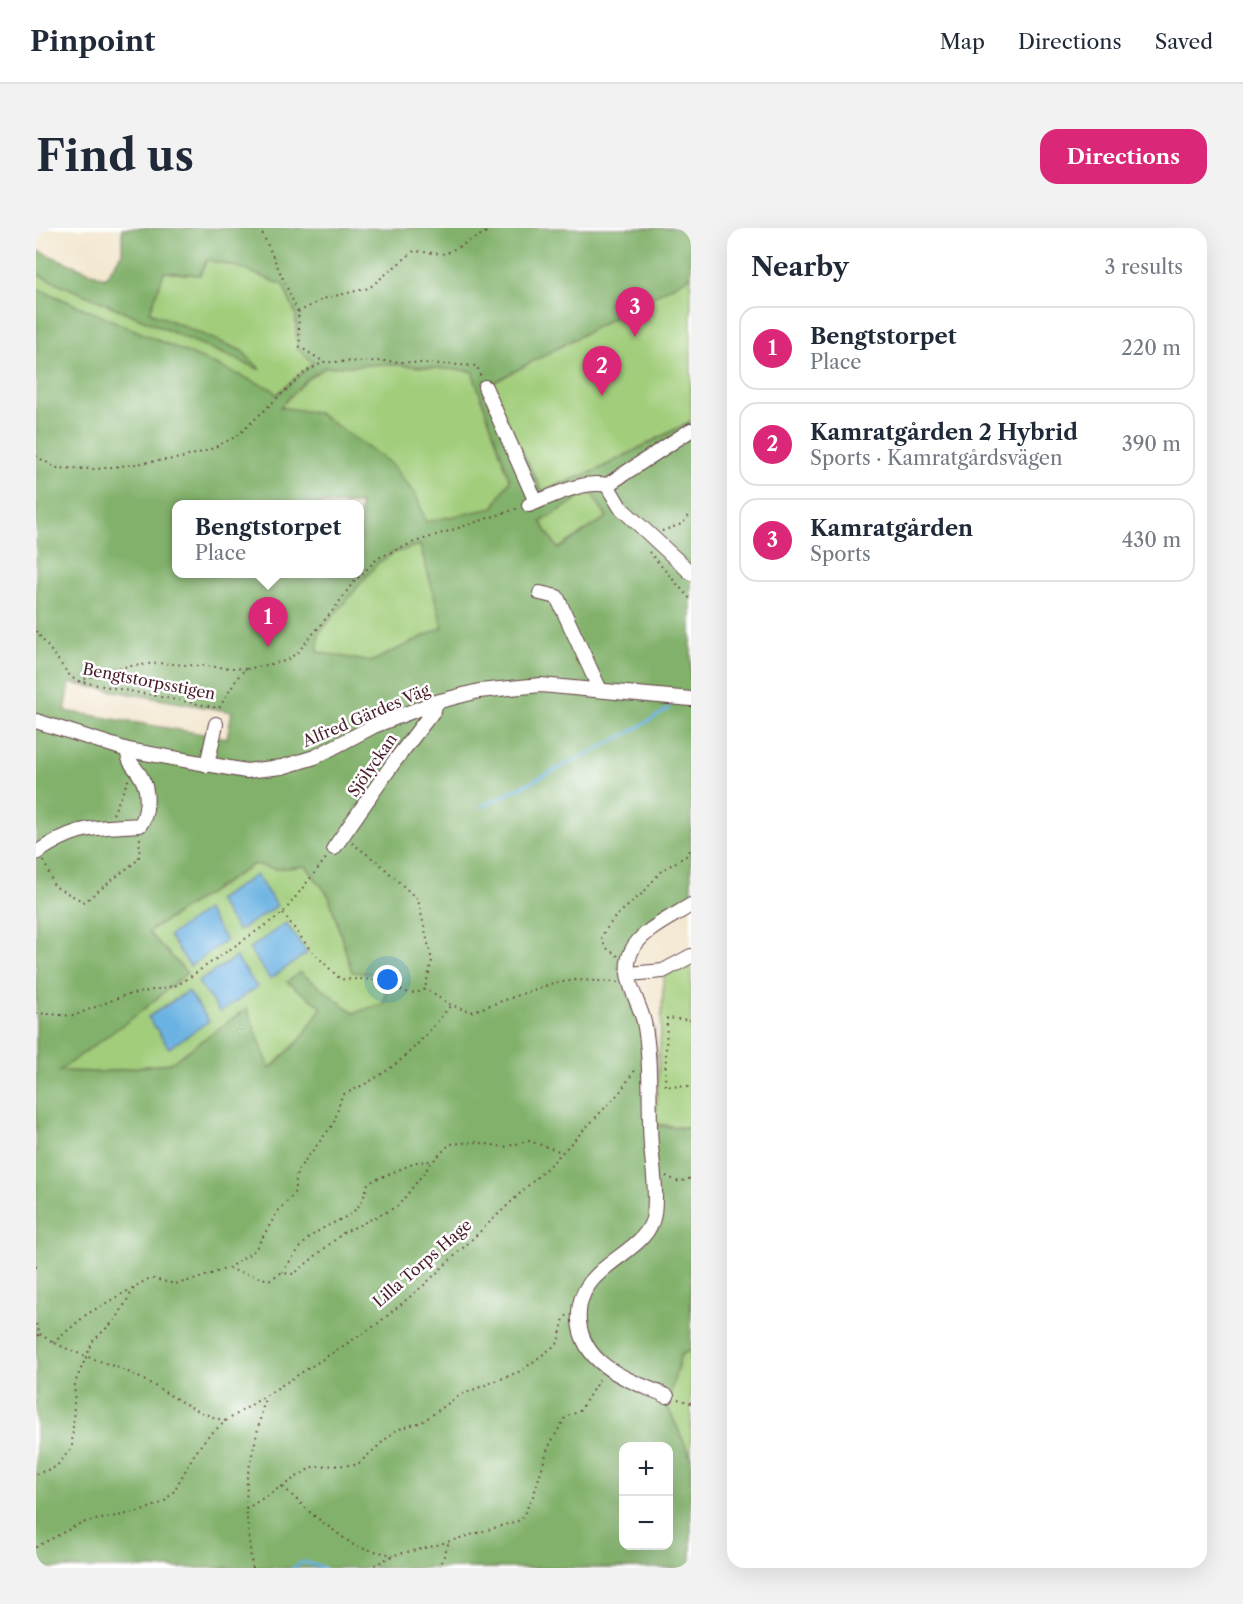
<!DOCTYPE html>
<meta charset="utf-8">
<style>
:root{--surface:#fff;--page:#f2f2f3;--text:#1f2937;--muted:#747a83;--line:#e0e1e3;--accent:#db2777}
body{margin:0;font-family:"Libre Caslon Text",serif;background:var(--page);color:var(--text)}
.controls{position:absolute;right:18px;bottom:18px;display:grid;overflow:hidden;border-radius:12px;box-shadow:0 6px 24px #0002}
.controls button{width:54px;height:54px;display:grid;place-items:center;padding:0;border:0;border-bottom:2px solid var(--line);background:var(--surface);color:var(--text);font:30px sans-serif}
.you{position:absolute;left:352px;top:752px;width:21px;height:21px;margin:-15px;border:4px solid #fff;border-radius:50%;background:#1a73e8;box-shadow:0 0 0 9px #1a73e833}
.badge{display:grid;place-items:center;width:39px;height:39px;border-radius:50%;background:var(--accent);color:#fff;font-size:20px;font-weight:700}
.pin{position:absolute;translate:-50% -50px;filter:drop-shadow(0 2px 3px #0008)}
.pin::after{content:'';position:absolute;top:32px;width:21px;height:18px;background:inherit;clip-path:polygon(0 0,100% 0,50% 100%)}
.popup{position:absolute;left:136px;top:272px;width:192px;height:78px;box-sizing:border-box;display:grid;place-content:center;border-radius:12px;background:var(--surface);filter:drop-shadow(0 2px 4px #0005);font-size:20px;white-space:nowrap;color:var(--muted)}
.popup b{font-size:22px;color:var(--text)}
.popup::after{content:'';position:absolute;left:50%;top:100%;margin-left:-12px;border:12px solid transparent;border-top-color:var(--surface)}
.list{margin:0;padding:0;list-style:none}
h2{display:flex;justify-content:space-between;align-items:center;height:78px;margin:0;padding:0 24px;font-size:26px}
h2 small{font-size:20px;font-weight:400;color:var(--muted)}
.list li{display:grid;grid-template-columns:39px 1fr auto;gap:18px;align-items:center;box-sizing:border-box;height:84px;margin:0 12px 12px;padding:0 12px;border:2px solid var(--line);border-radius:18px}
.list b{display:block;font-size:22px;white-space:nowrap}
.list p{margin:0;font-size:20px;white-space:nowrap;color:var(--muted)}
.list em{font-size:20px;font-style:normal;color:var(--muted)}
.map{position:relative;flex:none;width:655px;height:1340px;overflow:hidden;border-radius:18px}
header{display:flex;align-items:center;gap:36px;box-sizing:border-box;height:84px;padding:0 30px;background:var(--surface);border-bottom:2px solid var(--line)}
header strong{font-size:28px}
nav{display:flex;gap:33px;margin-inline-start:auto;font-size:21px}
.intro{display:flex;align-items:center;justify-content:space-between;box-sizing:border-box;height:144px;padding:0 36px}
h1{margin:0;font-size:42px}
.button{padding:15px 27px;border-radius:18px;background:var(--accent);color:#fff;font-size:21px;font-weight:700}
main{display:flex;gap:36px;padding:0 36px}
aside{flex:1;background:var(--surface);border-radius:18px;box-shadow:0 6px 24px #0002}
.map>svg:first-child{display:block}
</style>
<header>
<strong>Pinpoint</strong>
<nav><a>Map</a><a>Directions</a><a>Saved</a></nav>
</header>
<div class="intro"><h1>Find us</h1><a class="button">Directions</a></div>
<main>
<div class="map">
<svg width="655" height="1340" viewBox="0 0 655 1340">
<rect width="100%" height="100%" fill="#fff"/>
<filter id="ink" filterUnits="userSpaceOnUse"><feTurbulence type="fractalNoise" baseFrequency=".0167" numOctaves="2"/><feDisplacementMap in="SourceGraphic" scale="12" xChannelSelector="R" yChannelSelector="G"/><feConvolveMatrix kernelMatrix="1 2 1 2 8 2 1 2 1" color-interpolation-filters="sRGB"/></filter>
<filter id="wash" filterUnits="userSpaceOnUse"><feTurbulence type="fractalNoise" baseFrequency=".008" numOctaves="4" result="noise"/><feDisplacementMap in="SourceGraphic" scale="24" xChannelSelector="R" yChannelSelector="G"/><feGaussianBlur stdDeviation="1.35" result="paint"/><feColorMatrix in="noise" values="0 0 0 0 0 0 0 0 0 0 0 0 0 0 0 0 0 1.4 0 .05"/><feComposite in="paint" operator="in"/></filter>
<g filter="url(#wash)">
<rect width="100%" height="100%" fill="#f2e6cd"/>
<!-- green -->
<g fill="#a2ce7b" stroke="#767653" stroke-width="1.5">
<polygon points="171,31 202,38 247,57 260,87 261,120 278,135 240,167 236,161 0,60 0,46 223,141 206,123 114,84 128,44 164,47"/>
<polygon points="655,48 655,193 559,243 506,263 453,157"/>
<polygon points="351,136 436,143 474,252 457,280 390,294 380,267 354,235 282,185 244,179 271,151 290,139"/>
<polygon points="554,262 571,289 522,321 505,294"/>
<polygon points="384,316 408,400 335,434 281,424 283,405 341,335 357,325"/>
<polygon points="218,636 239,641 270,638 293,668 316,744 352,746 349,775 318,785 264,744 252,754 286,779 265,811 233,841 211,781 135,835 66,844 22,843 103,785 151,745 112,704"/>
<polygon points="655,732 655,900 619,896 628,746"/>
<polygon points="655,1122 655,1230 631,1177 645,1126"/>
</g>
<!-- forest -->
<path fill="#81b16b" stroke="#66684b" stroke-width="1.5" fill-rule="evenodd" d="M86,0H655V48L453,157L506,263L559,243L655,193V672L601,706L588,720L583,739L594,770L618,799L620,829L617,863L618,897L655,901V1122L645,1127L631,1177L655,1230V1340H0V60L236,161L240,167L277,135L261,120L260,87L247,57L202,39L171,32L164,47L128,44L114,84L206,123L225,142L0,46V22L69,50L86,25ZM351,136L436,143L474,252L457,280L390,294L380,267L354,235L282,185L244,179L271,151L290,139ZM554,263L571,289L522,321L505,294ZM140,276H324V346H140ZM384,317L407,399L335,434L282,424L283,405L341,336L357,325ZM34,455L196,484L191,510L29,483ZM218,636L239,641L270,638L293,668L316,744L352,747L348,775L318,785L264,744L251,754L286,779L265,811L234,841L211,780L135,835L66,844L23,843L103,785L151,745L112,704ZM588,1218H632V1318H588Z"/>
<!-- water -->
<g fill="#6bb2e2" stroke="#5a6886" stroke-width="1.5">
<polygon points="220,647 241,678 202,703 181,672"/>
<polygon points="170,682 190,712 154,738 133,708"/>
<polygon points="250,695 271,725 234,751 213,721"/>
<polygon points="200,729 221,759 184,784 162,754"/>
<polygon points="152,763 173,793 133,820 112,789"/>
</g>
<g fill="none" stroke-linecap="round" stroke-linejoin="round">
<!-- stream -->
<g stroke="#6bb2e2" stroke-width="3">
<polyline points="445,579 591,506 634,480"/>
<polyline points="257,1340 267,1334 288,1340"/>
</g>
</g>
</g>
<g filter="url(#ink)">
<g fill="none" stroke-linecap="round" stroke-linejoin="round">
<!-- minor casing -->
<g stroke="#633d43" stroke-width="16">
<g id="minor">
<polyline points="449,159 500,274"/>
<polyline points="655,202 571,257 584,279 655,345"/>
<path d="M493,277C517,268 546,252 571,257"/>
<polyline points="504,365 521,369 564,462"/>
<polyline points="0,493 92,522 210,543 246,539 279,529 338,498 400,474 443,463 505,457 655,471"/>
<polyline points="171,537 180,496"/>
<polyline points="298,620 358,534 398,482 400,474"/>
<path d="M0,625C41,597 57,600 104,597C112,586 113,563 106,551C101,540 91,535 92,522"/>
<polyline points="593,746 627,743 655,728"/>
<path d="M631,1168C594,1152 547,1139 543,1093C538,1035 612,1029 618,986C621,963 617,940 615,918C612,877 616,835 608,794C603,772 584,748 595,724C604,703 636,689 655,677"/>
</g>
</g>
<!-- path -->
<g stroke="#633d43" stroke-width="2" stroke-dasharray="1.5 4.5" stroke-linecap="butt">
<polyline points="224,0 262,84 264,119 288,134"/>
<polyline points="262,84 290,70 333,60 378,23 409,26 458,0"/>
<polyline points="0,228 20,240 61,241 145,230 173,222 201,208 269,144 288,134 349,133 441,138 445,149"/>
<polyline points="626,303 646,296 655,285"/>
<polyline points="613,324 655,372"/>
<polyline points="0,403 34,448 41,453 183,480 204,446 211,441 249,433 261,425 298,381 316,356 342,330 376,315 483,280"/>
<polyline points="43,453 79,440 121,435 211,441"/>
<polyline points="77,586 93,550"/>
<polyline points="316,615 344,636 382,672 396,733 389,760"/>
<polyline points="8,633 18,658 48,674 103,631 104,609"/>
<path d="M247,685L273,720L304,751C318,752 335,750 348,754C364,759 372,771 389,761L415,777L435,784L514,756L540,752L583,754"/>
<polyline points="582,728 569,719 566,711 568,704 580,688 608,664 625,643 650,628 655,621"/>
<polyline points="0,785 37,788 87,768 142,757 247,685 291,629"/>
<polyline points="655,792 631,790 629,858 655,859"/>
<polyline points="630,948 643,954 655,950"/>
<polyline points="0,1038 0,1043"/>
<polyline points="193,1041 233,1052 245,1045 258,1046 307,1005 362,978 397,933 414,916 439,914 468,919 493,913 526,924"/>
<path d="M246,1044C257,1030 268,1011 284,1002C310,987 324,989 332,955L381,934L397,933"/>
<polyline points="0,1096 4,1106 0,1109"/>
<path d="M4,1106C31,1125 64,1131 94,1145C127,1160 154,1184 190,1193"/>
<path d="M17,1115L51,1086L114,1050L139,1056L161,1051L192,1040L219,1022L242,983L258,966L261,943L298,895L306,867C359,844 379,821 415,777"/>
<polyline points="642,1171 655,1175"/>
<polyline points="0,1246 20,1239 36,1219 39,1155 57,1113 81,1090 98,1060"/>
<polyline points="247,1259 277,1287 320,1319 357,1327"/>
<polyline points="210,1281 278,1238 321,1237 360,1202 386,1194 424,1167 485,1143 522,1115 528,1090 533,1086"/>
<polyline points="0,1319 45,1295 106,1283 128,1274 138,1263 159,1225 171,1209 190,1193 340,1097 388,1057 518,933 584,864 601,839"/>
<polyline points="216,1340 210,1281 211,1249 229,1170"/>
<polyline points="333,1340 358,1327 394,1319 485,1292 498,1266 512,1220 530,1188 543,1184 564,1150"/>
<polyline points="404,1340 413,1313"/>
</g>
<!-- minor -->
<use href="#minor" stroke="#fff" stroke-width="14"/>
</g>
</g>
<g text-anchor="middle" stroke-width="5" stroke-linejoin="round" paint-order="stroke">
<!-- street labels -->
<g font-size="16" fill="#4a1f2b" stroke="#fff">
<text transform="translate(113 453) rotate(11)" y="6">Bengtstorpsstigen</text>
<text transform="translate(330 487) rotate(-23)" y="6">Alfred Gärdes Väg</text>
<text transform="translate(336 537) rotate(-55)" y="6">Sjölyckan</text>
<text transform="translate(386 1035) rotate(-41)" y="6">Lilla Torps Hage</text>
</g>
</g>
</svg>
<div class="controls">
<button>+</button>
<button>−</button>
</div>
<div class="you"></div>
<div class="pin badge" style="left:232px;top:419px">1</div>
<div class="popup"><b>Bengtstorpet</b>Place</div>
<div class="pin badge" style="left:566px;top:168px">2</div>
<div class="pin badge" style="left:599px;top:109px">3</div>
</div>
<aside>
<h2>Nearby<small>3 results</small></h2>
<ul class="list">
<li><span class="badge">1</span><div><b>Bengtstorpet</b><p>Place</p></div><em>220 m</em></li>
<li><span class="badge">2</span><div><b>Kamratgården 2 Hybrid</b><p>Sports · Kamratgårdsvägen</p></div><em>390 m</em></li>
<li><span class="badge">3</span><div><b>Kamratgården</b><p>Sports</p></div><em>430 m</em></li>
</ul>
</aside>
</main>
